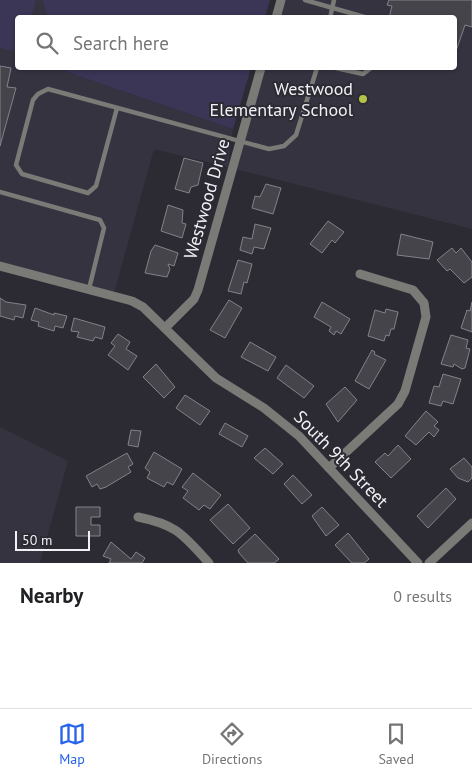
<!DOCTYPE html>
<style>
:root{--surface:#fff;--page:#f6f6f6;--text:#202124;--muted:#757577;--line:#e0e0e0;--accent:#2563eb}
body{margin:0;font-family:"PT Sans",sans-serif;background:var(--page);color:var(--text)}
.scale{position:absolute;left:15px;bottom:12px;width:75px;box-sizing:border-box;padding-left:5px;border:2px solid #f0f0f5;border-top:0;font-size:14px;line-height:18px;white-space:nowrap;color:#f0f0f5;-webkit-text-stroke:4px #2c2b33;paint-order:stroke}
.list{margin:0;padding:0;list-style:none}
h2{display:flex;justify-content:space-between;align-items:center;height:65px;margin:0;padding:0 20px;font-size:21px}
h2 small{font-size:16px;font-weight:400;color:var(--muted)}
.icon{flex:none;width:28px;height:28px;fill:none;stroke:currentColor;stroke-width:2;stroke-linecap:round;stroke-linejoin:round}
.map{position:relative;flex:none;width:472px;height:563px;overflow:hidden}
.search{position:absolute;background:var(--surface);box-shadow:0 1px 4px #0004;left:15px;right:15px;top:15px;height:55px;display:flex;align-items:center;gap:12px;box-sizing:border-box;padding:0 18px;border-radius:5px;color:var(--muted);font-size:19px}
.sheet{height:145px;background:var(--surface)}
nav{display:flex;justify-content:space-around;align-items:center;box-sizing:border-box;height:70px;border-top:1px solid var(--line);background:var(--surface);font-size:14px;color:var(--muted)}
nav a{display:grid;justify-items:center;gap:2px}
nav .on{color:var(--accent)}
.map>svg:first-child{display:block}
</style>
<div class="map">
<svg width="472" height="563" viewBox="0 0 472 563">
<rect width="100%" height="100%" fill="#2c2b33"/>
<!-- built -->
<g fill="#353340">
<polygon points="0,0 42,0 48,17 18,18 18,68 66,68 67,72 233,129 228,167 154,149 114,293 0,262"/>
<polygon points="283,0 472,0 472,229 235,169 264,68 454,68 454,18 278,17"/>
<polygon points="0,427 68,461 40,563 0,563"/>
</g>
<!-- green -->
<g fill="#3b3556">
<polygon points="0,0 36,0 31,17 18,18 17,52 0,48"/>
<polygon points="42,0 270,0 265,17 48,18"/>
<polygon points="66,68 251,68 233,129 67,72"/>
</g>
<!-- building -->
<g fill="#45444b" stroke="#83828b">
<polygon points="389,0 472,0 472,27 465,25 454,57 454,18 389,18 392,6 387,5"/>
<polygon points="0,66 11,68 7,87 16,88 0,146"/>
<polygon points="184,158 203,163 198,185 191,187 189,193 175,189"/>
<polygon points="266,184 281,188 273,214 252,208 255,196 260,197"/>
<polygon points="168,205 183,210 182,223 186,224 182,238 161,231"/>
<polygon points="328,221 344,232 335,243 332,240 322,253 310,244"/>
<polygon points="255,224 271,228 264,249 254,247 252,254 240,250 243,237 252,239"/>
<polygon points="401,234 433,242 429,259 397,255"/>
<polygon points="155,245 178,253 174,266 168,264 170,269 167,277 145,273 151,251"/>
<polygon points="452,248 456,253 461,248 472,262 472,277 464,283 450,269 447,271 437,260"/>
<polygon points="238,260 252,264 247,283 244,282 241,294 228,291"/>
<polygon points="0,298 6,302 26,305 23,318 15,316 14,320 0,316"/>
<polygon points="229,300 242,308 225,338 210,330"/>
<polygon points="322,302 350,319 341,334 336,331 334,335 329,331 331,327 314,317"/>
<polygon points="472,302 472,332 461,328 467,310 470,311"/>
<polygon points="35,308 54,315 54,313 67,316 63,328 55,326 54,331 38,326 39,322 31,320"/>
<polygon points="386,309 398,312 394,329 391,329 389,336 386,335 384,341 368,336 375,310 385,313"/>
<polygon points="74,318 105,327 102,339 95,337 93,341 77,337 79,332 71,331"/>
<polygon points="118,334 130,342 126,349 137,356 128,370 108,355 115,346 111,343"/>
<polygon points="451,335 468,340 466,348 470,349 465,368 462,369 454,364 453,367 441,364"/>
<polygon points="250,342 276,357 268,371 241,357"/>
<polygon points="372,350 375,352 374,354 386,360 369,389 355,381"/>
<polygon points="156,364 175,387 164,398 143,377"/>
<polygon points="286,365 314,386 304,398 277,378"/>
<polygon points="443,374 461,379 453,404 443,401 441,406 429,403 434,386 439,387"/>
<polygon points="345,387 357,400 338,422 326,404"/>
<polygon points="185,395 210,411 200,425 176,408"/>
<polygon points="426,411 438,422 434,426 439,430 434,437 429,432 416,445 405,436"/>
<polygon points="225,423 248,436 242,447 219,434"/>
<polygon points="131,430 141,431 138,447 128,445"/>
<polygon points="398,445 411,459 391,478 375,462 385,453 388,456"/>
<polygon points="265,448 283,464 273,474 254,458"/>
<polygon points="154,452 182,469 173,485 167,482 164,487 147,478 150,472 145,468"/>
<polygon points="127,453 133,464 128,467 131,472 106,487 100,489 97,484 92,487 86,476"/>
<polygon points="464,458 472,467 472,478 468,482 458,478 450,469"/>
<polygon points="193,473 221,495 210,509 204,505 199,510 183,498 188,491 182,487"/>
<polygon points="293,475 312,495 302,504 284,484"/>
<polygon points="446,488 456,499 428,528 417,516"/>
<polygon points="228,504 250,528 233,544 210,520"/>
<polygon points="76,507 100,507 100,517 91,517 91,525 100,525 100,536 76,536"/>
<polygon points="322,507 339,525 326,536 312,516"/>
<polygon points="348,533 369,559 364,563 352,563 335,545"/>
<polygon points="255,534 279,559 274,563 248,563 239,553 238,550"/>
<polygon points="111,542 131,559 136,552 145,558 142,563 109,563 111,559 103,556"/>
</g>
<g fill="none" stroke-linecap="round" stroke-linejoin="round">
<!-- lane -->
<g stroke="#7a7b77" stroke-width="4.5">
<polyline points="305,0 368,18"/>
<polyline points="330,18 334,0"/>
<polyline points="336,68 363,74 371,68"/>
<polyline points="117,108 96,186 88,193 22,174 16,165 33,100 38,94 48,89 269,149 284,146 296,135 317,68"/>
<polyline points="0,192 100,220 104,228 89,289"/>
</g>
<!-- street -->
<g stroke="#7a7b77" stroke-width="9">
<polyline points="276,18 281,0"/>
<polyline points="0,266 132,301 143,307 216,378 264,408 299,436 418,563"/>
<polyline points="165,328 194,299 198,290 261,68"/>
<polyline points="329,468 398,404 405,391 426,317 424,303 413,290 360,274"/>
<path d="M138,517C178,525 183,535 209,563"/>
<polyline points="429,563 472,523"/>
</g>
</g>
<!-- markers -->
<circle fill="#b5c249" stroke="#2c2b33" stroke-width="2" cx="363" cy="99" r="5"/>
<g text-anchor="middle" stroke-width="4" stroke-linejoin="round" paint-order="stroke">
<!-- poi labels -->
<g font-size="18" fill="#f0f0f5" stroke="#2c2b33" text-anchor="end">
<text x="353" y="95">Westwood<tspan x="353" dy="21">Elementary School</tspan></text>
</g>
<!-- street labels -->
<g font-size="18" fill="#f0f0f5" stroke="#2c2b33">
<text transform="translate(207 199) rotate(-74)" y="6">Westwood Drive</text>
<text transform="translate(341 459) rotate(46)" y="6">South 9th Street</text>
</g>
</g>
</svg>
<div class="scale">50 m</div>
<div class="search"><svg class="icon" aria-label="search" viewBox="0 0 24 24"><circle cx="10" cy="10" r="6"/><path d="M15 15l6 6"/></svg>Search here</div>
</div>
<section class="sheet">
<h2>Nearby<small>0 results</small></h2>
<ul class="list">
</ul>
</section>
<nav>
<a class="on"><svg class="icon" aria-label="map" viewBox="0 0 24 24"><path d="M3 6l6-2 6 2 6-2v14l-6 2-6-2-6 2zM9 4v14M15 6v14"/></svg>Map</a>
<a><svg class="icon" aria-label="directions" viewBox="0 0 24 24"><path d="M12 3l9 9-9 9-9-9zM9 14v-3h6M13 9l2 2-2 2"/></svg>Directions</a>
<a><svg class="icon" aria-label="saved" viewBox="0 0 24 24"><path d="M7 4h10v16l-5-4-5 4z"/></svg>Saved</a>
</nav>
